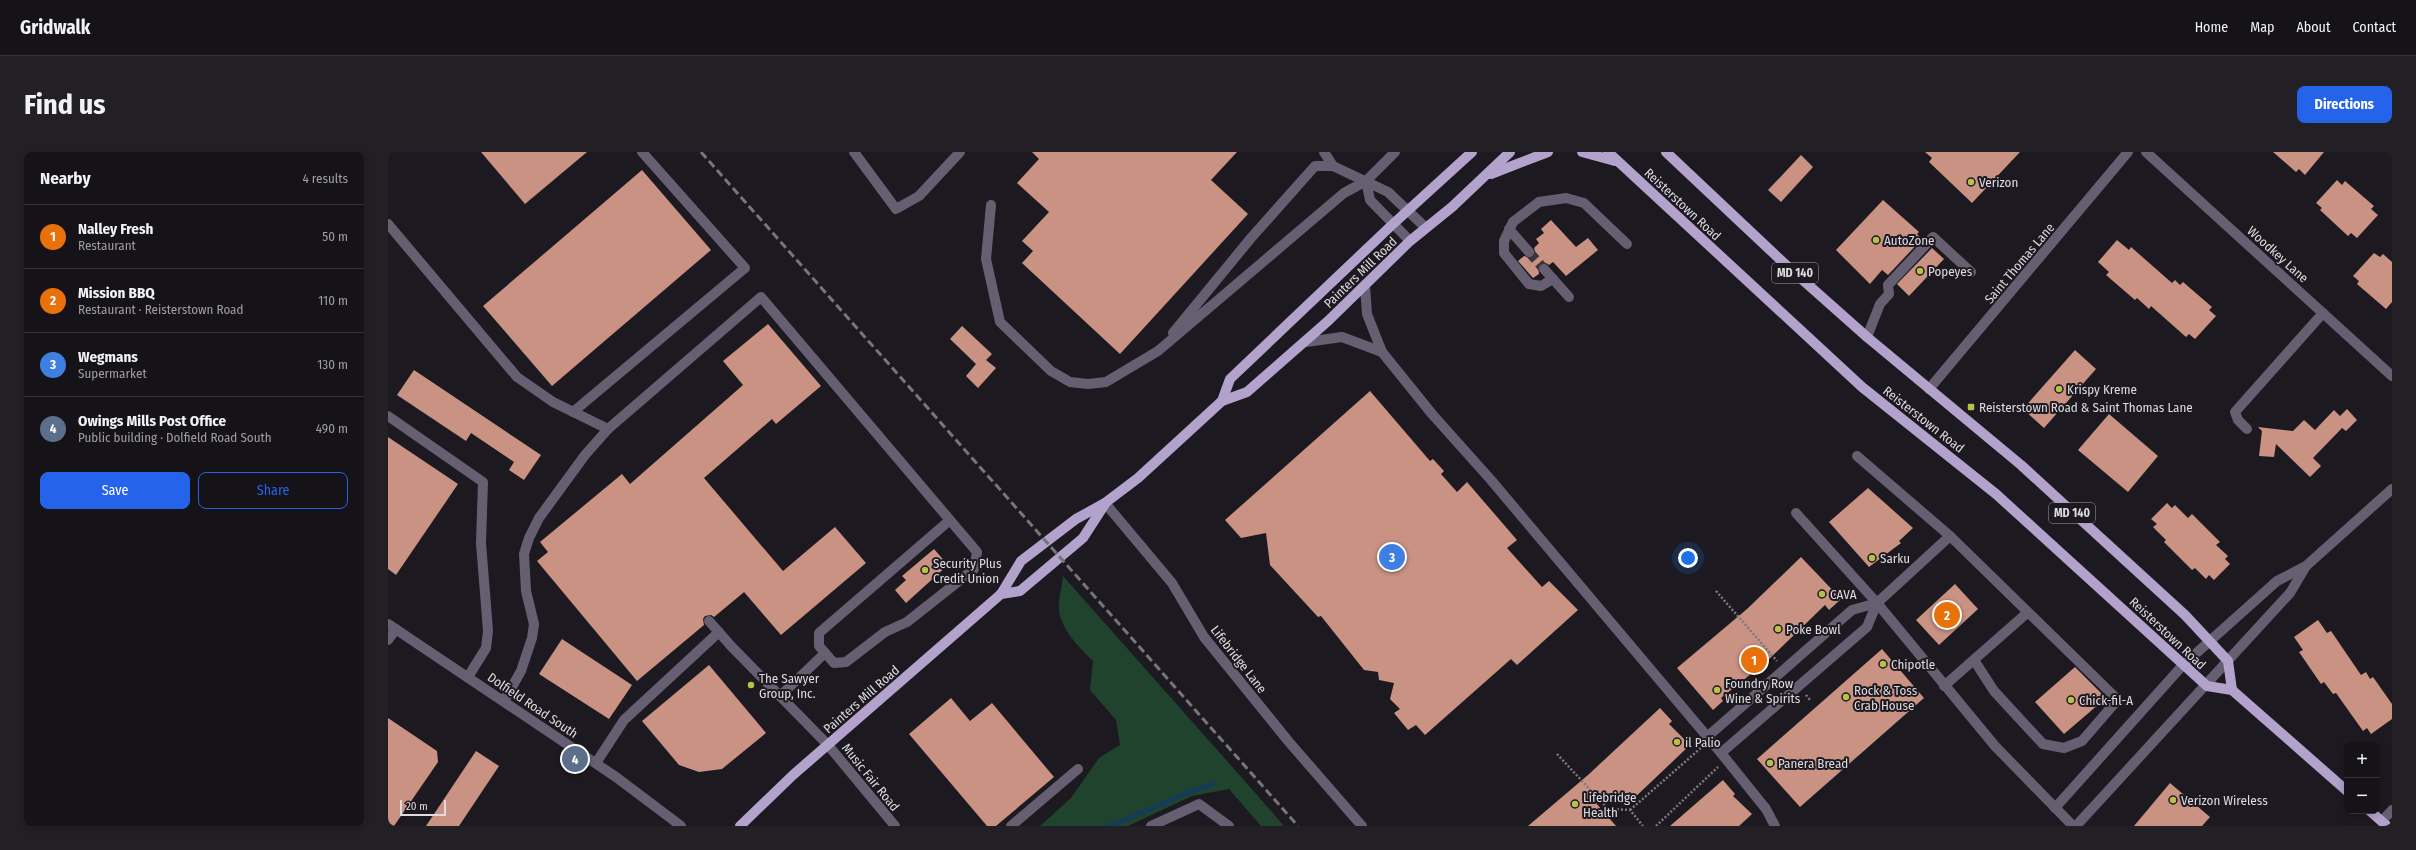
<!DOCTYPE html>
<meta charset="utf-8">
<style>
:root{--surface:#161318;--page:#232025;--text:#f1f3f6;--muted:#9e9ea2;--line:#353237;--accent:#2563eb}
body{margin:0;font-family:"Fira Sans Condensed",sans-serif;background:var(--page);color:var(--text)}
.controls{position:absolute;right:12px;bottom:12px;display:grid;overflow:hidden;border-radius:8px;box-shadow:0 2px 10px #0003}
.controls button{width:36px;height:36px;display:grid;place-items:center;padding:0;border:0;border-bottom:1px solid var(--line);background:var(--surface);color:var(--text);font:20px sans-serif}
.scale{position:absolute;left:12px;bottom:10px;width:46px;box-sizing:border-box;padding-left:4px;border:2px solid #dedbe0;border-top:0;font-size:11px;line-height:14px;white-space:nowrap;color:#dedbe0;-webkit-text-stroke:3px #1d1920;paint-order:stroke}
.you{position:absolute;left:1300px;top:406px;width:14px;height:14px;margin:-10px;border:3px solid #fff;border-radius:50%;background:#1a73e8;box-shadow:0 0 0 6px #1a73e833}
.badge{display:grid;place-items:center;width:26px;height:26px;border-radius:50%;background:var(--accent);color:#fff;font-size:13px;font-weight:700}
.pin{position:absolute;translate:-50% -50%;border:2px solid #fff;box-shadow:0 1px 4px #0006}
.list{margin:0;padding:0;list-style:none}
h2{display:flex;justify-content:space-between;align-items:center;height:52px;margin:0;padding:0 16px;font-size:17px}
h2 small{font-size:13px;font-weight:400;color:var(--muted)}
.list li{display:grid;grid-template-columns:26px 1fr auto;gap:12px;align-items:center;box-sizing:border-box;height:64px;padding:0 16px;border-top:1px solid var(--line)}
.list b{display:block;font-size:15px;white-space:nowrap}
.list p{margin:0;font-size:13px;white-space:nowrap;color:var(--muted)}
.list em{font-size:13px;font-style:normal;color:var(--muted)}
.actions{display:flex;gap:8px;padding:12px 16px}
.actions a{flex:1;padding:9px 0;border:1px solid var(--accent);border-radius:8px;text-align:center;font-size:14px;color:var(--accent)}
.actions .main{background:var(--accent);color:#fff}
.map{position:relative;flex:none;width:2004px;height:674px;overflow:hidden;border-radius:8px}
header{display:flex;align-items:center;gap:24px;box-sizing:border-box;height:56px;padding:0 20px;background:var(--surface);border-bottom:1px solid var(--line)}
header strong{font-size:19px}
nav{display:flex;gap:22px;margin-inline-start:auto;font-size:14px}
.intro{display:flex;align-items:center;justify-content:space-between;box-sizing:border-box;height:96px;padding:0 24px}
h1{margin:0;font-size:28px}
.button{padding:10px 18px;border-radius:8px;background:var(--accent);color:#fff;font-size:14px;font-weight:700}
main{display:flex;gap:24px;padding:0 24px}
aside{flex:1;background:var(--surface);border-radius:8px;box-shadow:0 2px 10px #0003}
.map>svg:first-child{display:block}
</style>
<header>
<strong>Gridwalk</strong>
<nav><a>Home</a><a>Map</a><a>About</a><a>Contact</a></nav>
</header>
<div class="intro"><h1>Find us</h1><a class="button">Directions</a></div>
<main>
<aside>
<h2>Nearby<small>4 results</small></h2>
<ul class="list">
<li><span class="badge" style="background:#e8710a">1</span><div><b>Nalley Fresh</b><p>Restaurant</p></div><em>50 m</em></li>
<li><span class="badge" style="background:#e8710a">2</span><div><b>Mission BBQ</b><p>Restaurant · Reisterstown Road</p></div><em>110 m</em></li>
<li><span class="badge" style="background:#3f7fe0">3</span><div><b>Wegmans</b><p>Supermarket</p></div><em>130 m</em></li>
<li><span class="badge" style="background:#5c6f8a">4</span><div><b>Owings Mills Post Office</b><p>Public building · Dolfield Road South</p></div><em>490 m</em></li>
</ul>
<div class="actions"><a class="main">Save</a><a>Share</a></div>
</aside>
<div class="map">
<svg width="2004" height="674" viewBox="0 0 2004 674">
<rect width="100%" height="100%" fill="#1d1920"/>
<!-- green -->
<path fill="#1f432d" d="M675,424L870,644L896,674H873L841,637L804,644L740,674H652L683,646L711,606L732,593L728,568L702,538L705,509C692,496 673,478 671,458C670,448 674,435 675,424Z"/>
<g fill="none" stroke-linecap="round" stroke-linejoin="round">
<!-- stream -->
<path stroke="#133c5b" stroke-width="4.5" d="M719,674C755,662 788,643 825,632"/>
</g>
<!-- building -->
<g fill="#c99282">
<polygon points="93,0 199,0 137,52"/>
<polygon points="644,0 849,0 823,28 860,62 732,202 634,111 645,99 634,89 661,60 629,31 651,7"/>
<polygon points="1537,0 1632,0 1584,51 1541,10 1544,6"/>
<polygon points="1885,0 1936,0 1917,23 1911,17 1908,20"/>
<polygon points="1413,3 1425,15 1393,50 1380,38"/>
<polygon points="254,18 323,98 164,234 95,154"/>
<polygon points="1949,28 1954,33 1957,29 1986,54 1983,57 1990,63 1969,86 1963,81 1960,84 1932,58 1934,56 1928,51"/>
<polygon points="1495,48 1531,80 1529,82 1534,87 1500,123 1494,118 1482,132 1448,98"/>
<polygon points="1163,68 1188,95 1200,86 1210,98 1178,124 1165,110 1161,113 1158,111 1152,112 1150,115 1151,122 1145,126 1130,109 1136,104 1142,106 1146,105 1147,99 1146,96 1151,91 1148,87 1156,81 1153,77"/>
<polygon points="1729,88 1741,98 1743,95 1784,131 1787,128 1792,133 1795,130 1824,155 1821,158 1828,164 1807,187 1801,182 1798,185 1763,154 1761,157 1749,146 1747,148 1718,123 1721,120 1710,110"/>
<polygon points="1544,96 1556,107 1521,144 1509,132"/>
<polygon points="1986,101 1992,105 1995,102 2004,110 2004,150 1998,157 1969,132 1971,129 1965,124"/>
<polygon points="380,172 433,234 388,272 384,267 316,326 395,419 447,375 478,411 393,483 356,440 355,441 326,465 323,463 317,464 315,467 316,473 249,529 149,409 160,400 152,390 234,322 242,332 355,233 335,209"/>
<polygon points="574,174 604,202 598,208 608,216 590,236 578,224 588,212 562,187"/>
<polygon points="1687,198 1708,217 1656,276 1635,257"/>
<polygon points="26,218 153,303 136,328 121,318 126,310 83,281 78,289 9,243"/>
<polygon points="982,239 1042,309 1045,307 1056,319 1053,322 1069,340 1079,330 1129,388 1119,396 1154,435 1161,429 1190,458 1129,513 1123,507 1037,583 1028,573 1020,578 1006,561 1012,557 1002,547 1006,531 991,528 990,520 976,518 933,464 930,465 882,413 878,381 853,386 837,368"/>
<polygon points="1959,257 1969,268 1958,279 1954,276 1925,306 1933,314 1922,325 1888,292 1886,305 1871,304 1874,279 1870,275 1905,279 1916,268 1927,278 1946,258 1952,264"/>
<polygon points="1721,262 1770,304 1740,340 1690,298"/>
<polygon points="0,285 70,332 8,423 0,417"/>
<polygon points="1480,336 1525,376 1511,389 1513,391 1481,415 1441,370"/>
<polygon points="1779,351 1784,356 1787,353 1800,366 1804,362 1832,390 1828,393 1840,404 1837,407 1842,412 1826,428 1821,423 1818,427 1807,416 1804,418 1776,390 1778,388 1765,375 1769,372 1763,367"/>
<polygon points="546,397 560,413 518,451 507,438 518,428 514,424"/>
<polygon points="1413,405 1453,447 1441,458 1437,453 1378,510 1333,546 1335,549 1325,558 1289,516 1359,457"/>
<polygon points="1567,432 1590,457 1551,493 1528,468"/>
<polygon points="1930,468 1939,481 1943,479 1973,523 1978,520 1982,527 1985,525 2004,552 2004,567 1983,582 1979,576 1975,579 1948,541 1945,542 1936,530 1933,532 1911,500 1915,498 1906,485"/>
<polygon points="174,487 244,533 221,567 151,522"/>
<polygon points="1494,497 1536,546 1412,655 1369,607"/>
<polygon points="321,513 378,581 334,617 311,620 291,613 254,569"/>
<polygon points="1687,515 1718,546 1676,582 1647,550"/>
<polygon points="563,546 582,569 604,551 666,625 608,674 599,674 521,582"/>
<polygon points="1272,556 1284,569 1281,572 1302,593 1242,650 1201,643 1228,674 1140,674 1200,623"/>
<polygon points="0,566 49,599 50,610 6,674 0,674"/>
<polygon points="88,599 111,614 71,674 38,674"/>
<polygon points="1335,628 1347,642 1345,644 1364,662 1351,674 1282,674"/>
<polygon points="1782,631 1822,665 1814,674 1746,674"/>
</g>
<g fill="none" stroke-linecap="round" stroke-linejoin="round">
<!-- minor-tunnel -->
<polyline stroke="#3a363d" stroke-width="10" stroke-dasharray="10 5" stroke-linecap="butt" points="1141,100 1156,117"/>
<!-- path -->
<g stroke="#7d797f" stroke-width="2.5" stroke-dasharray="2 2" stroke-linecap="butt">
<polyline points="1328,439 1389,509"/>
<polyline points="1418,543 1422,548"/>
<polyline points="1169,602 1220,657 1242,658 1255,674"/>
<polyline points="1242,658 1314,595"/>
<polyline points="1268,674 1330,615"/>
</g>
<!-- minor -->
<g stroke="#665f72" stroke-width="10">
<polyline points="466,0 508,57 531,44 572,0"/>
<polyline points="936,0 945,14"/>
<polyline points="1758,0 2004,224"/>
<polyline points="978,29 982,48 1022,89"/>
<polyline points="603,53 598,107 612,170 663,219 682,230 700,232 718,230 770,199 956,41 978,29 1007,0"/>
<polyline points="0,72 129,225 165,250 220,277"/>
<polyline points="1121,77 1141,100"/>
<polyline points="1156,117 1181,145"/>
<polyline points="1165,127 1153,134 1141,132 1116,101 1116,89 1125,70 1151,50 1178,46 1196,51 1239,92"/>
<polyline points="977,134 979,162 994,200 1044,262 1103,328 1333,601 1378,657 1387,674"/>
<polyline points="785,181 863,86 927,14 945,14 1000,40 1037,75"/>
<polyline points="1479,185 1492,152 1501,142 1500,133 1545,85 1583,120"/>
<polyline points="918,190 954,185 994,200"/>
<polyline points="1541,237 1740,0"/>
<polyline points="185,260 357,116 254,0"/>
<polyline points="0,264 95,330 93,391 100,479 98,496 80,525"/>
<polyline points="1859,277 1850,268 1847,260 1935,161"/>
<polyline points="1469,304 1562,384 1726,544 1726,552 1694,589 1676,596 1655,592 1606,539 1586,508"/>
<polyline points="717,351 784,431 816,485 901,590 974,674"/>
<polyline points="1408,361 1489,451 1607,594 1685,674"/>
<polyline points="321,469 343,494 440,593 507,674"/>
<polyline points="0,472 228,625 293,674"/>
<polyline points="0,488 8,477"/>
<polyline points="1556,534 1639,461"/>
<polyline points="392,544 437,501"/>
<polyline points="116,549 133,519 144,486 146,472 138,439 136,402 141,386 151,366 197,303 220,277 373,145 589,400 586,417 519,470 497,480 458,510 446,511 431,494 431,481 562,368"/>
<polyline points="1319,585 1464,458 1489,451 1562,384"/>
<polyline points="1333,601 1479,475 1489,451"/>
<polyline points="208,611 236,568 331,480"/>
<polyline points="1667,656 1795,513 1889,429 1918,414 2004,337"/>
<polyline points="1994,669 2004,658"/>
<polyline points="623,674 690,617"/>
<polyline points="763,674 811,652 841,674"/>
<polyline points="1688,674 1902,441 1918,414"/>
</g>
<!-- major -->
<g stroke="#b3a3cc" stroke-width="10">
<polyline points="1194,0 1227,9"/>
<polyline points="1220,0 1474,235 1608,342 1819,534 1844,538 1959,639"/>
<polyline points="1278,0 1399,114 1479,185 1633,313 1797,463 1840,509 1844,538"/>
<polyline points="1103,22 1160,0"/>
<polyline points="834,249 842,227 1005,72 1084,0"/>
<polyline points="613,442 632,439 695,386 717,352"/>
<polyline points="1982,659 1999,674"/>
<polyline points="352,674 405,623 613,442 633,409 688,367 717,351 750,326 834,249 859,240 940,169 1022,89 1064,55 1122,0"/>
</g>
<!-- rail -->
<polyline stroke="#77747a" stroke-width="3" stroke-dasharray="8 4" stroke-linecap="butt" points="313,0 910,674"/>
</g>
<!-- markers -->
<g fill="#b7c148" stroke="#1d1920" stroke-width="1.5">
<circle cx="1583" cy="30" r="4"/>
<circle cx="1488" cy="88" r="4"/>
<circle cx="1532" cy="119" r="4"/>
<circle cx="1671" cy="237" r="4"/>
<rect x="1579" y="251" width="8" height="8" rx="2"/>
<circle cx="1484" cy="406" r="4"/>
<circle cx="537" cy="418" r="4"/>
<circle cx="1434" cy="442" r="4"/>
<circle cx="1390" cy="477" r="4"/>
<circle cx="1495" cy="512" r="4"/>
<circle cx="363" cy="533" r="4"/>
<circle cx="1329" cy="538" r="4"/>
<circle cx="1458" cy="545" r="4"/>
<circle cx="1683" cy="548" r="4"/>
<circle cx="1289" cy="590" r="4"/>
<circle cx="1382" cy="611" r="4"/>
<circle cx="1785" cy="648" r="4"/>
<circle cx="1187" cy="652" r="4"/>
</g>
<g text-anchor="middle" stroke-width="4" stroke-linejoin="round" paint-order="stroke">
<!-- shield labels -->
<g fill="#1d1920" stroke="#a4a1a6" stroke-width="1">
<rect x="1384" y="111" width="46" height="20" rx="3"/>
<rect x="1661" y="351" width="46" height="20" rx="3"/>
</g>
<g font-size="12" font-weight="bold" fill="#dedbe0">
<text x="1407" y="125">MD 140</text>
<text x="1684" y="365">MD 140</text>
</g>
<!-- poi labels -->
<g font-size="13" fill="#dedbe0" stroke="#1d1920" text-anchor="start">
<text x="1591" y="35">Verizon</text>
<text x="1496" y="93">AutoZone</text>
<text x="1540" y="124">Popeyes</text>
<text x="1679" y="242">Krispy Kreme</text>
<text x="1591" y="260">Reisterstown Road &amp; Saint Thomas Lane</text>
<text x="1492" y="411">Sarku</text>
<text x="545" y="416">Security Plus<tspan x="545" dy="15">Credit Union</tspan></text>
<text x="1442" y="447">CAVA</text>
<text x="1398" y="482">Poke Bowl</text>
<text x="1503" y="517">Chipotle</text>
<text x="371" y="531">The Sawyer<tspan x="371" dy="15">Group, Inc.</tspan></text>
<text x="1337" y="536">Foundry Row<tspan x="1337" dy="15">Wine &amp; Spirits</tspan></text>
<text x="1466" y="543">Rock &amp; Toss<tspan x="1466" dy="15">Crab House</tspan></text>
<text x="1691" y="553">Chick-fil-A</text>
<text x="1297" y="595">il Palio</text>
<text x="1390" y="616">Panera Bread</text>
<text x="1195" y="650">Lifebridge<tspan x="1195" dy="15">Health</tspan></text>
<text x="1793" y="653">Verizon Wireless</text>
</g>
<!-- street labels -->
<g font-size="13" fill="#dedbe0" stroke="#1d1920">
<text transform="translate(1295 52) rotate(43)" y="5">Reisterstown Road</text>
<text transform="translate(1890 102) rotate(42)" y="5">Woodkey Lane</text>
<text transform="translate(1631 111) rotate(-50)" y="5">Saint Thomas Lane</text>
<text transform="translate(972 120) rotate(-44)" y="5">Painters Mill Road</text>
<text transform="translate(1536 267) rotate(38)" y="5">Reisterstown Road</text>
<text transform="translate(1780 481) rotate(43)" y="5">Reisterstown Road</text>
<text transform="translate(851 507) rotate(52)" y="5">Lifebridge Lane</text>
<text transform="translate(473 547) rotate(-41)" y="5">Painters Mill Road</text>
<text transform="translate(145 553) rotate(34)" y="5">Dolfield Road South</text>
<text transform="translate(483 625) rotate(51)" y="5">Music Fair Road</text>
</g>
</g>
</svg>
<div class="controls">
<button>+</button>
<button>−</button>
</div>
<div class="scale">20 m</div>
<div class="you"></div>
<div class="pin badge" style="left:1366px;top:508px;background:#e8710a">1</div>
<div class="pin badge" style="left:1559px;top:463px;background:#e8710a">2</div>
<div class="pin badge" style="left:1004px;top:405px;background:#3f7fe0">3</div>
<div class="pin badge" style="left:187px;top:607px;background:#5c6f8a">4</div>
</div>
</main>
